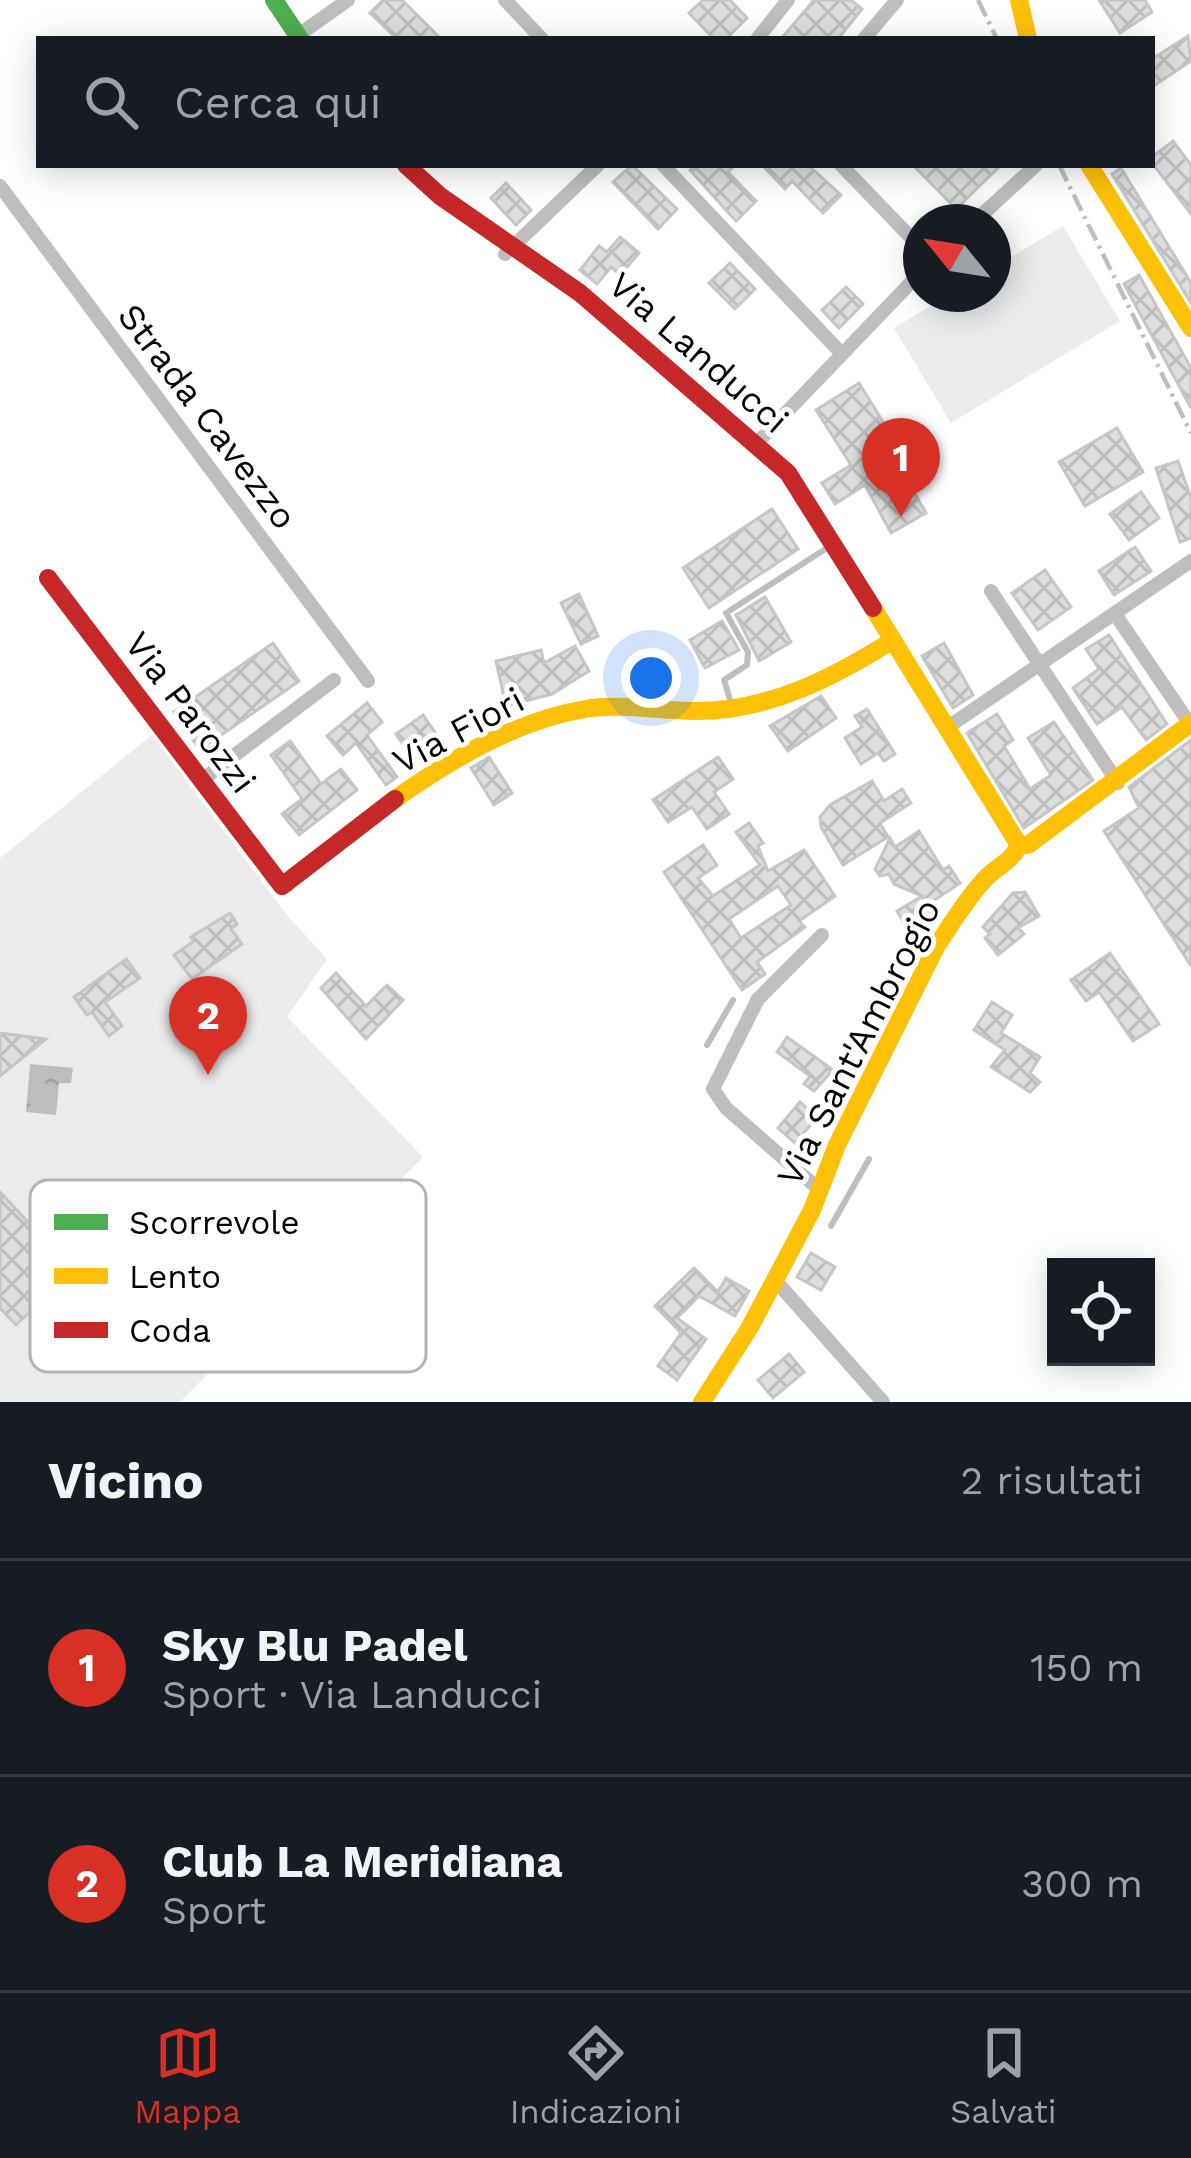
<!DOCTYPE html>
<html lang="it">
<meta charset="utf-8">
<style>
:root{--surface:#171b24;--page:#242831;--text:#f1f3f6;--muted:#9ea1a6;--line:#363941;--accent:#d93025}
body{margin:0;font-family:"Work Sans",sans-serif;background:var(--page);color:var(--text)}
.controls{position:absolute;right:36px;bottom:36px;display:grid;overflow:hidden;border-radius:0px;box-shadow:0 6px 30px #0003}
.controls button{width:108px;height:108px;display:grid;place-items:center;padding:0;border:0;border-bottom:3px solid var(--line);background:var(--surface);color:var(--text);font:60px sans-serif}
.compass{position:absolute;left:903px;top:204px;width:108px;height:108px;border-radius:50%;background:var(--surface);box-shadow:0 6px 30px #0003;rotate:300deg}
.you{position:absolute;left:651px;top:678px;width:42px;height:42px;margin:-30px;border:9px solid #fff;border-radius:50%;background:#1a73e8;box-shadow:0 0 0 18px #1a73e833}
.badge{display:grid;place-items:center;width:78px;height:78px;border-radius:50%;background:var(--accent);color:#fff;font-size:39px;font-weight:700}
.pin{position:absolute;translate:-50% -99px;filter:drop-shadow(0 3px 6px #0008)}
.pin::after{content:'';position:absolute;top:63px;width:42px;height:36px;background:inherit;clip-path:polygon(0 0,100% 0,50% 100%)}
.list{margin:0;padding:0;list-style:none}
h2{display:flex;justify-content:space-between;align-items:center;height:156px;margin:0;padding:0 48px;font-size:51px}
h2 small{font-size:39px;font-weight:400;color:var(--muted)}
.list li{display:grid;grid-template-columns:78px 1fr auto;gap:36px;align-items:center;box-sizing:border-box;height:216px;padding:0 48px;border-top:3px solid var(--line)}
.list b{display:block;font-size:45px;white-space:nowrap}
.list p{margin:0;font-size:39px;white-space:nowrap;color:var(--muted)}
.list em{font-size:39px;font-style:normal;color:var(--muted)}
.icon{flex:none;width:66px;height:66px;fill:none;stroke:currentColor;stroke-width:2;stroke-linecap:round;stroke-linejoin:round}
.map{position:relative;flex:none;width:1191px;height:1402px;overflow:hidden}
.search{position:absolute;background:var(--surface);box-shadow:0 6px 30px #0003;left:36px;right:36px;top:36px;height:132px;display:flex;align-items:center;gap:30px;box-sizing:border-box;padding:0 42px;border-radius:0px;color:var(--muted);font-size:45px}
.sheet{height:588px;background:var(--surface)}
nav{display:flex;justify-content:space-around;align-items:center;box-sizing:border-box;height:168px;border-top:3px solid var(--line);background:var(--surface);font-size:33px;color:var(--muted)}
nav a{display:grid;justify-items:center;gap:6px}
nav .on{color:var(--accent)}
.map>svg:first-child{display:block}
</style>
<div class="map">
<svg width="1191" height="1402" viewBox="0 0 1191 1402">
<defs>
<pattern id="water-ripples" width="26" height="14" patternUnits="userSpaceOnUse" patternTransform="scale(3)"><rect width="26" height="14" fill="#bdbdbd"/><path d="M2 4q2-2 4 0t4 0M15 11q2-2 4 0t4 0" fill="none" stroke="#a1a1a1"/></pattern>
<pattern id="building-cross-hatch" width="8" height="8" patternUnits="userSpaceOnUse" patternTransform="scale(3)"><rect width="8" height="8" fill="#dedede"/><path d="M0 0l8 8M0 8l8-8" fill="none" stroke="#bdbdbd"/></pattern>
</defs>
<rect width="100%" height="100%" fill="#fff"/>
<!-- green -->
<g fill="#ebebeb">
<polygon points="1063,226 1120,321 951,423 894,328 950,294 993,294 993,268"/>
<polygon points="152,735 286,914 327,959 287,1017 423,1157 180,1402 0,1402 0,858"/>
</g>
<!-- water -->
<polygon fill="url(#water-ripples)" points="30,1064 73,1068 71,1083 59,1083 56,1115 26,1112"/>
<!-- building -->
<g fill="url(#building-cross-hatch)" stroke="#c6c6c6" stroke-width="3" fill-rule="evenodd">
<polygon points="383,0 402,0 441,39 397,39 370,13"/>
<polygon points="703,0 730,0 747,18 726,39 714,39 689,13"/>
<polygon points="814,0 851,0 862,9 838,39 781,39"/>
<polygon points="1099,0 1145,0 1152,12 1120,33"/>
<polygon points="1188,36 1191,61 1152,87 1152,59"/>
<polygon points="1173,141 1191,165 1191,214 1152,163 1152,157"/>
<polygon points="632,165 677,209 658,229 613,182"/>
<polygon points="695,165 735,165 728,172 756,201 736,221 690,170"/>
<polygon points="762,165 808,165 841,195 823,213 792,181 785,189"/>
<polygon points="913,165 1001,165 956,209"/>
<polygon points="1121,168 1191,283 1191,303 1112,174"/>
<polygon points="506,183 531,210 516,225 491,198"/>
<polygon points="620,237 639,253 620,275 611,267 597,284 580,270 599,246 607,252"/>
<polygon points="730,263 755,289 735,309 709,283"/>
<polygon points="1139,275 1191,368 1191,408 1124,284"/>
<polygon points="846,287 863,304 839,328 822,310"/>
<polygon points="859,383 906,459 898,464 926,513 891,533 865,485 835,504 822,483 851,465 816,410"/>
<polygon points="1117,428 1143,472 1085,506 1059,462"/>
<polygon points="1178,461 1191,498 1191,538 1180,542 1156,468"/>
<polygon points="1141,492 1159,518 1129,540 1110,514"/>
<polygon points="772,509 798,549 709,608 683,568"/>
<polygon points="1135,547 1151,571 1114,595 1099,571"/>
<polygon points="1045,570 1071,607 1038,630 1012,593"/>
<polygon points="579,594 598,636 581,644 561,603"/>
<polygon points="765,597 791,642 759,661 736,615"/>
<polygon points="722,621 739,650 705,668 690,640"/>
<polygon points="1109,635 1167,724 1146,740 1122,707 1097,724 1073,688 1099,669 1086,649"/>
<polygon points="273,643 299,681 200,750 174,712"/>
<polygon points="944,643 973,695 953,708 922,656"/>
<polygon points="575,646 589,671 552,694 506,706 496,661 541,650 544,663"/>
<polygon points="656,658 665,681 635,692 627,670"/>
<polygon points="821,696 836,718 788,751 770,726"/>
<polygon points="367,703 382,722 367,735 397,777 386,785 356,743 343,755 327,736"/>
<polygon points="867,709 895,754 884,761 878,753 861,764 845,738 862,727 855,716"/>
<polygon points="997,714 1013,740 1004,746 1030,789 1051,775 1028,738 1054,722 1093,780 1024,828 967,733"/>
<polygon points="423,715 441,741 414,760 396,734"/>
<polygon points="1191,740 1191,966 1104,831 1139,808 1129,787"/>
<polygon points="290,741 321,784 341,769 357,790 299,835 282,814 302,799 271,755"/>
<polygon points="489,757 512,793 494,805 471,768"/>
<polygon points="718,757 733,779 714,792 729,814 707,829 692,807 668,822 653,800"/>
<polygon points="872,781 884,801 902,789 911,803 880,823 888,837 843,865 821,827 820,817 830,805"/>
<path d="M749,823L763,843L758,846L768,871L804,850L835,896L799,921L805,927L757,962L765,974L742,990L664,872L703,845L717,865L698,878L713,896L760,865L736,832ZM778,886L791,905L741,938L729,919Z"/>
<polygon points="919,831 943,870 949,866 960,883 927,905 936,921 911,936 897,911 922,896 894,884 889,874 880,876 875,869 890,838 895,847"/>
<polygon points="1025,892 1039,916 1018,928 1024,934 998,955 985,938 990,934 983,927 1013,893"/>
<polygon points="230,913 237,924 231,929 242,944 192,979 174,955 194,941 191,937"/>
<polygon points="1110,953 1159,1024 1133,1041 1099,992 1086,1001 1071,980"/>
<polygon points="126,959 140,978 105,1002 122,1026 109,1036 92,1012 87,1015 74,997"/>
<polygon points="336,973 366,1006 387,985 403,1000 366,1039 321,988"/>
<polygon points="992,1002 1012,1015 1001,1033 1040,1057 1030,1073 1040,1082 1030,1092 991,1067 1005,1050 974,1030"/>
<polygon points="0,1033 46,1039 0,1076"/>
<polygon points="787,1037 833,1070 814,1091 804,1084 810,1076 777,1052"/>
<polygon points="800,1102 811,1112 808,1116 814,1121 795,1143 778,1128"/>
<polygon points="0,1192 74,1271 16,1325 0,1308"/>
<polygon points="811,1253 835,1267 821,1290 797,1277"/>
<polygon points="694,1268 718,1292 726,1278 749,1291 735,1316 699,1296 677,1318 706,1339 677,1380 658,1366 681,1333 655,1306"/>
<polygon points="789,1354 804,1372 773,1398 758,1380"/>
</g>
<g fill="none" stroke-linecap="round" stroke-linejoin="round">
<!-- lane -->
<g stroke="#bebebe" stroke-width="6">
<polyline points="731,703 724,680 747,665 748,652 726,613 830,546"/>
<polyline points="707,1045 733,1000"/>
<polyline points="831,1226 869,1159"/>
</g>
<!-- street -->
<g stroke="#bebebe" stroke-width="14">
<polyline points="505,0 542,39"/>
<polyline points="297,36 348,0"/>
<polyline points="757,39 788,0"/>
<polyline points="864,39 897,0"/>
<polyline points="663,165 842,354"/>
<polyline points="841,165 921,248"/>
<polyline points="0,186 368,681"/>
<polyline points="974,222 1036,165"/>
<polyline points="505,254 598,165"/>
<polyline points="756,444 921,272"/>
<polyline points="991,591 1118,783"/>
<polyline points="1115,614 1190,724"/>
<polyline points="948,727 1191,561"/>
<polyline points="202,780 334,680"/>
<polyline points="821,1191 726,1108 713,1089 758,999 822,935"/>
<polyline points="775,1280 883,1402"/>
</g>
<!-- fast -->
<polyline stroke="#4caf50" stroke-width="18" points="274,0 300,39"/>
<!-- slow -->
<g stroke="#ffc107" stroke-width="18">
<polyline points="1019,0 1028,39"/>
<polyline points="1089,165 1191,328"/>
<polyline points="873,608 1019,845"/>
<path d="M395,799C452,759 515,721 585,709C622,703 659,711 696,711C769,711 833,678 893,640"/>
<path d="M702,1402L750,1327L812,1210L837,1145L936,947C951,924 965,901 984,880C995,867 1012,862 1019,845H1028L1191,723"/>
</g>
<!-- jam -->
<g stroke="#c62828" stroke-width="18">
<polyline points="406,165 440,196 580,293 788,473 873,608"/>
<polyline points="48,578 282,886 395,799"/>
</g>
<!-- rail -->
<g stroke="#bebebe" stroke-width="4.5" stroke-dasharray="18 6 3 6" stroke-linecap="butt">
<polyline points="978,0 997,39"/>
<polyline points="1059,165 1191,433"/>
</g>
</g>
<g text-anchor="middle" stroke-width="10" stroke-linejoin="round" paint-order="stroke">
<!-- street labels -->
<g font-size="36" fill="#000" stroke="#fff">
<text transform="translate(699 352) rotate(41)" y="13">Via Landucci</text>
<text transform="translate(208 416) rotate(53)" y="13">Strada Cavezzo</text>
<text transform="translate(191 712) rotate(53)" y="13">Via Parozzi</text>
<text transform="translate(458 730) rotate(-28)" y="13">Via Fiori</text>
<text transform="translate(858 1042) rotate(-63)" y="13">Via Sant'Ambrogio</text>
</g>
</g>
<!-- legend -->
<rect x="30" y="1180" width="396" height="192" rx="18" fill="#fff" stroke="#b2b2b2" stroke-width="3"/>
<rect x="54" y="1214" width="54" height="16" fill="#4caf50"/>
<rect x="54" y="1268" width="54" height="16" fill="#ffc107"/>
<rect x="54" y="1322" width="54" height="16" fill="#c62828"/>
<g font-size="33" fill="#000">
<text x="129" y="1234">Scorrevole</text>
<text x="129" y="1288">Lento</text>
<text x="129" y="1342">Coda</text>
</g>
</svg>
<div class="controls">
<button><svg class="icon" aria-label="locate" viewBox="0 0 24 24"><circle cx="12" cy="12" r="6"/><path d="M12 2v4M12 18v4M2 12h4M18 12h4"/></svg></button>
</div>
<svg class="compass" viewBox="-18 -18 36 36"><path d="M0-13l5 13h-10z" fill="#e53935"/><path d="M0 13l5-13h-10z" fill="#9ea1a6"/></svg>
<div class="you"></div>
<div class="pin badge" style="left:901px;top:517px">1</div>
<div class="pin badge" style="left:208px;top:1075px">2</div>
<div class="search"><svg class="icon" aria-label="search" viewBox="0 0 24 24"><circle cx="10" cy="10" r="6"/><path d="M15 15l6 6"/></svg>Cerca qui</div>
</div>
<section class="sheet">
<h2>Vicino<small>2 risultati</small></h2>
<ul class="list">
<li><span class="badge">1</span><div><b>Sky Blu Padel</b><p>Sport · Via Landucci</p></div><em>150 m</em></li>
<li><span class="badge">2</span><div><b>Club La Meridiana</b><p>Sport</p></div><em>300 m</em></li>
</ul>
</section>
<nav>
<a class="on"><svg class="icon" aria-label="map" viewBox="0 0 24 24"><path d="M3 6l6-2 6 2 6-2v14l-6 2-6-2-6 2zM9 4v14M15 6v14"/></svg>Mappa</a>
<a><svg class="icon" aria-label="directions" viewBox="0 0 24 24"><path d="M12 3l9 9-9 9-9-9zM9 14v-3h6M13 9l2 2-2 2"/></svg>Indicazioni</a>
<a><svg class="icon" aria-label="saved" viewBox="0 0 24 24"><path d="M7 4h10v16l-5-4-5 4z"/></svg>Salvati</a>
</nav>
